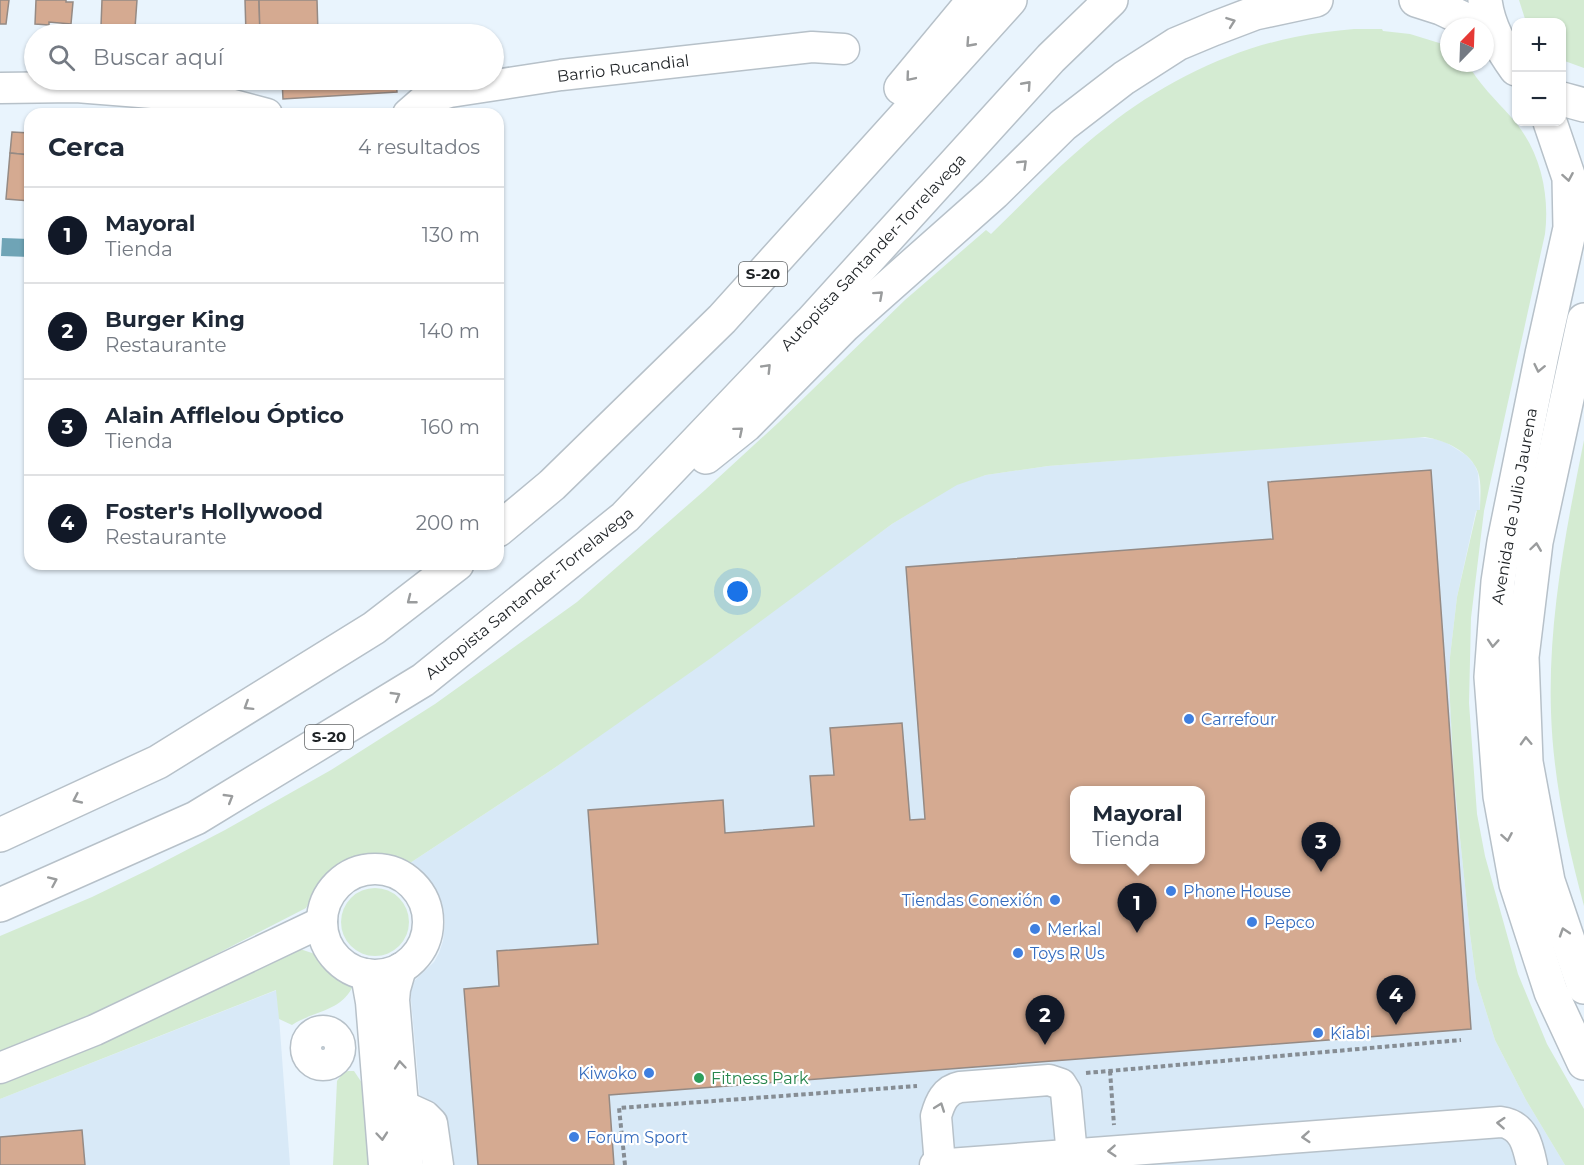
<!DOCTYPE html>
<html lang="es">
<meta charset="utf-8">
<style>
:root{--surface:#fff;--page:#f6f6f7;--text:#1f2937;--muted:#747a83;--line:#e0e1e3;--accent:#111827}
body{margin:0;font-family:Montserrat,sans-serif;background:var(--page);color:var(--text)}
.controls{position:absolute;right:18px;top:18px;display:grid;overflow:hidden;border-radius:12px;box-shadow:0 2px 4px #0004}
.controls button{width:54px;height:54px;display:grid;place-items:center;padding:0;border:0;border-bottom:2px solid var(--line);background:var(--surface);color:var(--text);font:30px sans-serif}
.compass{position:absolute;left:1440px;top:18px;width:54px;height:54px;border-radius:50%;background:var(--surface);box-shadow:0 2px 4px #0004;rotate:23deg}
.you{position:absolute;left:738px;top:592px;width:21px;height:21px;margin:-15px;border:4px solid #fff;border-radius:50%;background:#1a73e8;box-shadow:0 0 0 9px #1a73e833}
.badge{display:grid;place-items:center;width:39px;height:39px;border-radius:50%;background:var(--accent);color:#fff;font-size:20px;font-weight:700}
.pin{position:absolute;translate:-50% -50px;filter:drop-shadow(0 2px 3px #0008)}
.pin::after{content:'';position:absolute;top:32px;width:21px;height:18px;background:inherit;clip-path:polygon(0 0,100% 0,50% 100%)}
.popup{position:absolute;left:1070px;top:786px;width:135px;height:78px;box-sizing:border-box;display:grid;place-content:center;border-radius:12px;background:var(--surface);filter:drop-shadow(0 2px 4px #0005);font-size:20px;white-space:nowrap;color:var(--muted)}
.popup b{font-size:22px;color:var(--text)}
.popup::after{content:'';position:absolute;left:50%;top:100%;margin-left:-12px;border:12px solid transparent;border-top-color:var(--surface)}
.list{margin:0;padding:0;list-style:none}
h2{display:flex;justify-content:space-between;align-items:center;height:78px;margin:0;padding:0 24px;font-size:26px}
h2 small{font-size:20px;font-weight:400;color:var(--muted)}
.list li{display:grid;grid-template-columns:39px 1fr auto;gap:18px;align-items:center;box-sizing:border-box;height:96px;padding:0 24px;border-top:2px solid var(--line)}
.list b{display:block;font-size:22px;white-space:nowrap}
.list p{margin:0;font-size:20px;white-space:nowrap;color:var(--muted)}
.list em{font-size:20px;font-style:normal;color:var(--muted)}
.icon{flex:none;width:33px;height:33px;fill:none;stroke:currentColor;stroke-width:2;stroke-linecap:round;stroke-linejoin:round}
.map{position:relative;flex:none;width:1584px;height:1165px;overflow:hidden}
.search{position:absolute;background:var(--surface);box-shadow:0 2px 4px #0004;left:24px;top:24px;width:480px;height:66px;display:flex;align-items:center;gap:15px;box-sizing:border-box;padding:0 21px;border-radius:33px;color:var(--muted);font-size:22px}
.panel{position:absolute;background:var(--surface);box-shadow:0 2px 4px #0004;left:24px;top:108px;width:480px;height:462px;border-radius:18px}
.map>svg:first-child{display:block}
</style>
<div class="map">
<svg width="1584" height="1165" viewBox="0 0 1584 1165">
<rect width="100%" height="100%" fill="#e9f4fd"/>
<!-- built -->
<g fill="#d8e9f7" fill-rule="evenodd">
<path d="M1415,437L1435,439L1447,443L1466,455L1474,464L1478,473L1480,511H1476L1457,597L1450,657L1449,681L1454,780L1470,934L1476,979L1495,1040L1526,1100L1565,1165H426L410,989L413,982L434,962L439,953L443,941L445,922L443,908L429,887L417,871L407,865L553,769L892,524L957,484L986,475L1048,466ZM1074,790H1200V860H1074Z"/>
<polygon points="277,990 290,1165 0,1165 0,1099"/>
</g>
<!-- green -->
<g fill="#d4ebd2">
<polygon points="1519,0 1584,0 1584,68 1562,60 1562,22 1526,22"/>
<path d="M1354,29H1382L1383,31L1410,34L1449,46V63H1467C1479,84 1495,99 1511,117C1540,149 1550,193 1545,234L1484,511L1471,618L1469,703L1477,814L1485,856L1518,974L1547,1044L1584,1109V1165H1565L1526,1100L1495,1040L1476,979L1470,934L1454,780L1449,681L1450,657L1457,597L1477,510H1480C1480,498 1482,484 1478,472C1471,452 1445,440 1425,437L1048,466L986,475L957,485L892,524L711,658L553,769L407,865L356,858L324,875L306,908L111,1008L0,1056V936L92,897L152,868L225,830L331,770L435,704L577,602L705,490L778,423L905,300L986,230L991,234C1029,197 1066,158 1108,126C1161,84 1229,50 1295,37C1315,33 1334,31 1354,29Z"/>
<path d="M1584,440V906C1567,843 1553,777 1551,712C1548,620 1566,530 1584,440Z"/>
<circle cx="375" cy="922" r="34"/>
<path d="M300,949L315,954L330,974L352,988C339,1012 313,1011 292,1025L279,1019L276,990L0,1099V1082Z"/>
<polygon points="348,1071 354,1071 362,1083 369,1165 333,1165 337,1081 342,1074"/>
</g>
<!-- water -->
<polygon fill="#6fa4b6" points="2,238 30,239 30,257 1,256"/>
<!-- building -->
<g fill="#d5aa91" stroke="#958a84" stroke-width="1.5" fill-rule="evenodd">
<polygon points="0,0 9,0 6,24 0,24"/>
<polygon points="36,0 66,0 66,2 73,2 71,24 49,22 49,25 35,24"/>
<polygon points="102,0 137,0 135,28 101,26"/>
<polygon points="245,0 259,0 260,34 246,34"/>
<polygon points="259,0 317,0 318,34 260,34"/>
<polygon points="282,80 396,80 397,92 283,99"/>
<polygon points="12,132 30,133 30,155 10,153"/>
<polygon points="10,153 30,155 30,201 6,199"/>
<path d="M1431,470L1471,1029L609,1095L614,1165H478L464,989L499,986L497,951L598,944L588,810L723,800L725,833L814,826L810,776L834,775L830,728L902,723L910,820L925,819L906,567L1273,539L1268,482ZM1074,790H1200V860H1074Z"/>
<polygon points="82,1130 85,1165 0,1165 0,1137"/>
</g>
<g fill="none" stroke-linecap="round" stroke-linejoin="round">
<!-- minor casing -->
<g stroke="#b7c1c9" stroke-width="33">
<g id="minor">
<polyline points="0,88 76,87 203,97 267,114"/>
<polyline points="408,114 424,100 450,92 561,75 812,47 844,49"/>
<circle cx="375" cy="922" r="53"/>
<polyline points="401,968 395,989 394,1000 408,1165"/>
<polyline points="366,974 371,1002 384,1165"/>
<circle cx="323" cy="1048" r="17"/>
<polyline points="0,1068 95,1030 322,922"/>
<polyline points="403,1106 425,1116 432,1123 438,1165"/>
<path d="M935,1165L1501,1122C1524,1125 1528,1146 1532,1165"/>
<path d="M940,1165L936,1116C940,1102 945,1090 960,1087L1049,1080L1061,1084L1066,1092L1072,1155"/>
</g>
</g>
<!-- major casing -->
<g stroke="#b7c1c9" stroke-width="36">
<g id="major">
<path d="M1485,0C1488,26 1501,48 1516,69"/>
<polyline points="1562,99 1584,105"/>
<polyline points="1550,122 1569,178 1570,228 1542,354 1504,542 1498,582 1491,677 1500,796 1516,884 1551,992 1584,1063"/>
<polyline points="1584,320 1536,542 1522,657 1526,762 1548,881 1584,987"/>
</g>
</g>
<!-- highway casing -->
<g stroke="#b7c1c9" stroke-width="36">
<g id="highway">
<polyline points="1416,0 1441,8 1481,27"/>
<polyline points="901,88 974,0"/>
<polyline points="706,457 746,425 844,326 994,193 1063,125 1124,78 1177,44 1213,29 1255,13 1316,0"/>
<polyline points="498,530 552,485 722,319 1010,0"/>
<polyline points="0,835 158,762 374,628 457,564"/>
<polyline points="0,905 196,818 423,680 625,517 811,322 1051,58 1111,0"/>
</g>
</g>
<!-- path -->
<g stroke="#868d94" stroke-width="4" stroke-dasharray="4.5 3" stroke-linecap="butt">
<polyline points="1110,1071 1114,1125"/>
<polyline points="1086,1073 1461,1040"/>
<polyline points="625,1165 619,1108 917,1086"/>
</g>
<!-- minor -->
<use href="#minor" stroke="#fff" stroke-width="30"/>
<!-- major -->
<use href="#major" stroke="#fff" stroke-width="33"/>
<!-- highway -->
<use href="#highway" stroke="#fff" stroke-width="33"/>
</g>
<!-- one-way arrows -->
<defs><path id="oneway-chevron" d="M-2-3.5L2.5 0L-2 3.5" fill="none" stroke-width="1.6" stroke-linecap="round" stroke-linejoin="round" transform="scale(1.5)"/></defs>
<g stroke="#9a9c9d">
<use href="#oneway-chevron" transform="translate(1231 22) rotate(-20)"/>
<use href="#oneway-chevron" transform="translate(970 43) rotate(132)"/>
<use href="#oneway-chevron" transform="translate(910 77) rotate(130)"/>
<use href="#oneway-chevron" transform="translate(1027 85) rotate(-48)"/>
<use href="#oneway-chevron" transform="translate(1023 164) rotate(-44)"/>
<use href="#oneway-chevron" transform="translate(1568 177) rotate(80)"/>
<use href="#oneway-chevron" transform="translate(879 295) rotate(-42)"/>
<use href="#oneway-chevron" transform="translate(767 368) rotate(-46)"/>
<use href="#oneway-chevron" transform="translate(1539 368) rotate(102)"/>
<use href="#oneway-chevron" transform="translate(739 431) rotate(-40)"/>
<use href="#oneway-chevron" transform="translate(1536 547) rotate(-82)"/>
<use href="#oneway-chevron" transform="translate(411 600) rotate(142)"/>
<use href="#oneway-chevron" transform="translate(1493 643) rotate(94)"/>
<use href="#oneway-chevron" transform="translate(396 696) rotate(-31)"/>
<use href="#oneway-chevron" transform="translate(248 706) rotate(148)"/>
<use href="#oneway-chevron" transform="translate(1526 741) rotate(-92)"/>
<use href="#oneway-chevron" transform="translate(229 798) rotate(-31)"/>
<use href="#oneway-chevron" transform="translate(77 799) rotate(155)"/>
<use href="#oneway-chevron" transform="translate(1507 837) rotate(80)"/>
<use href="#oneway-chevron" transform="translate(53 881) rotate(-24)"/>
<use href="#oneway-chevron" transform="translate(1564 932) rotate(-108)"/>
<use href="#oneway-chevron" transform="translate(400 1065) rotate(-95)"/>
<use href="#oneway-chevron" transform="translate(940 1107) rotate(-70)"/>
<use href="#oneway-chevron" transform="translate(1501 1123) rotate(-176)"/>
<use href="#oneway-chevron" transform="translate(382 1136) rotate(85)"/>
<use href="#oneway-chevron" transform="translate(1306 1137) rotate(176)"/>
<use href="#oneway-chevron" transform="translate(1112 1151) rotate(176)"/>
</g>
<!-- markers -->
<g fill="#3f7fe0" stroke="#fff" stroke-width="2">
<circle cx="1189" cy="719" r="6"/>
<circle cx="1171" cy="891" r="6"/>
<circle cx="1055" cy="900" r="6"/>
<circle cx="1252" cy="922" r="6"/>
<circle cx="1035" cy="929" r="6"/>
<circle cx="1018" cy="953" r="6"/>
<circle cx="1318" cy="1033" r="6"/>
<circle cx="649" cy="1073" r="6"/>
<circle cx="574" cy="1137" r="6"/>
</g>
<circle fill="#2e9e5b" stroke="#fff" stroke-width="2" cx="699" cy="1078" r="6"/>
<g text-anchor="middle" stroke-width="4.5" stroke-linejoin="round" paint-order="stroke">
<!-- shield labels -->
<g fill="#fff" stroke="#626466" stroke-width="1.5">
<rect x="739" y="262" width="48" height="24" rx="4.5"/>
<rect x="305" y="725" width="48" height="24" rx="4.5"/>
</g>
<g font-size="15" font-weight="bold" fill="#1e2225">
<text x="763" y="279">S-20</text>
<text x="329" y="742">S-20</text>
</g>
<!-- street labels -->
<g font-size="16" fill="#1e2225" stroke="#fff">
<text transform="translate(623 68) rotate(-7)" y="6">Barrio Rucandial</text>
<text transform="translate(873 252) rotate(-47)" y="6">Autopista Santander-Torrelavega</text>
<text transform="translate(1514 506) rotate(-80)" y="6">Avenida de Julio Jaurena</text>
<text transform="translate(529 593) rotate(-39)" y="6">Autopista Santander-Torrelavega</text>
</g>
<!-- shop labels -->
<g font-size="16" fill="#366cbe" stroke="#fff" text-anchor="start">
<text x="1201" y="725">Carrefour</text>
<text x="1183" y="897">Phone House</text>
<text x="1043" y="906" text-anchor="end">Tiendas Conexión</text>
<text x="1264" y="928">Pepco</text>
<text x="1047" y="935">Merkal</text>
<text x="1030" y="959">Toys R Us</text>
<text x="1330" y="1039">Kiabi</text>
<text x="637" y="1079" text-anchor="end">Kiwoko</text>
<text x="586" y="1143">Forum Sport</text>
</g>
<!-- leisure labels -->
<g font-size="16" fill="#27864d" stroke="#fff" text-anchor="start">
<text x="711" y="1084">Fitness Park</text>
</g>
</g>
</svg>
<div class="controls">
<button>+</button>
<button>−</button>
</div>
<svg class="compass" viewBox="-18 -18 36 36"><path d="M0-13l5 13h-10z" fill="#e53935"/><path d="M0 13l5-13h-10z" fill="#747a83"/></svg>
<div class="you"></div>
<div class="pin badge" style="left:1137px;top:933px">1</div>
<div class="popup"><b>Mayoral</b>Tienda</div>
<div class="pin badge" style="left:1045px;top:1045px">2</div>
<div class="pin badge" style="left:1321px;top:872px">3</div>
<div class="pin badge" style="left:1396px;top:1025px">4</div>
<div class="search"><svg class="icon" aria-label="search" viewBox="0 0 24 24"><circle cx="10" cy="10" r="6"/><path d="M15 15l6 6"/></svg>Buscar aquí</div>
<section class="panel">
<h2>Cerca<small>4 resultados</small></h2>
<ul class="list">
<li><span class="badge">1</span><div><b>Mayoral</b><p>Tienda</p></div><em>130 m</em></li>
<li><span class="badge">2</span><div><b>Burger King</b><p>Restaurante</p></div><em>140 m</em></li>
<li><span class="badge">3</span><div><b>Alain Afflelou Óptico</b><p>Tienda</p></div><em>160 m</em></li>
<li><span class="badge">4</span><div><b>Foster's Hollywood</b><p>Restaurante</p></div><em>200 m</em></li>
</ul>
</section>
</div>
